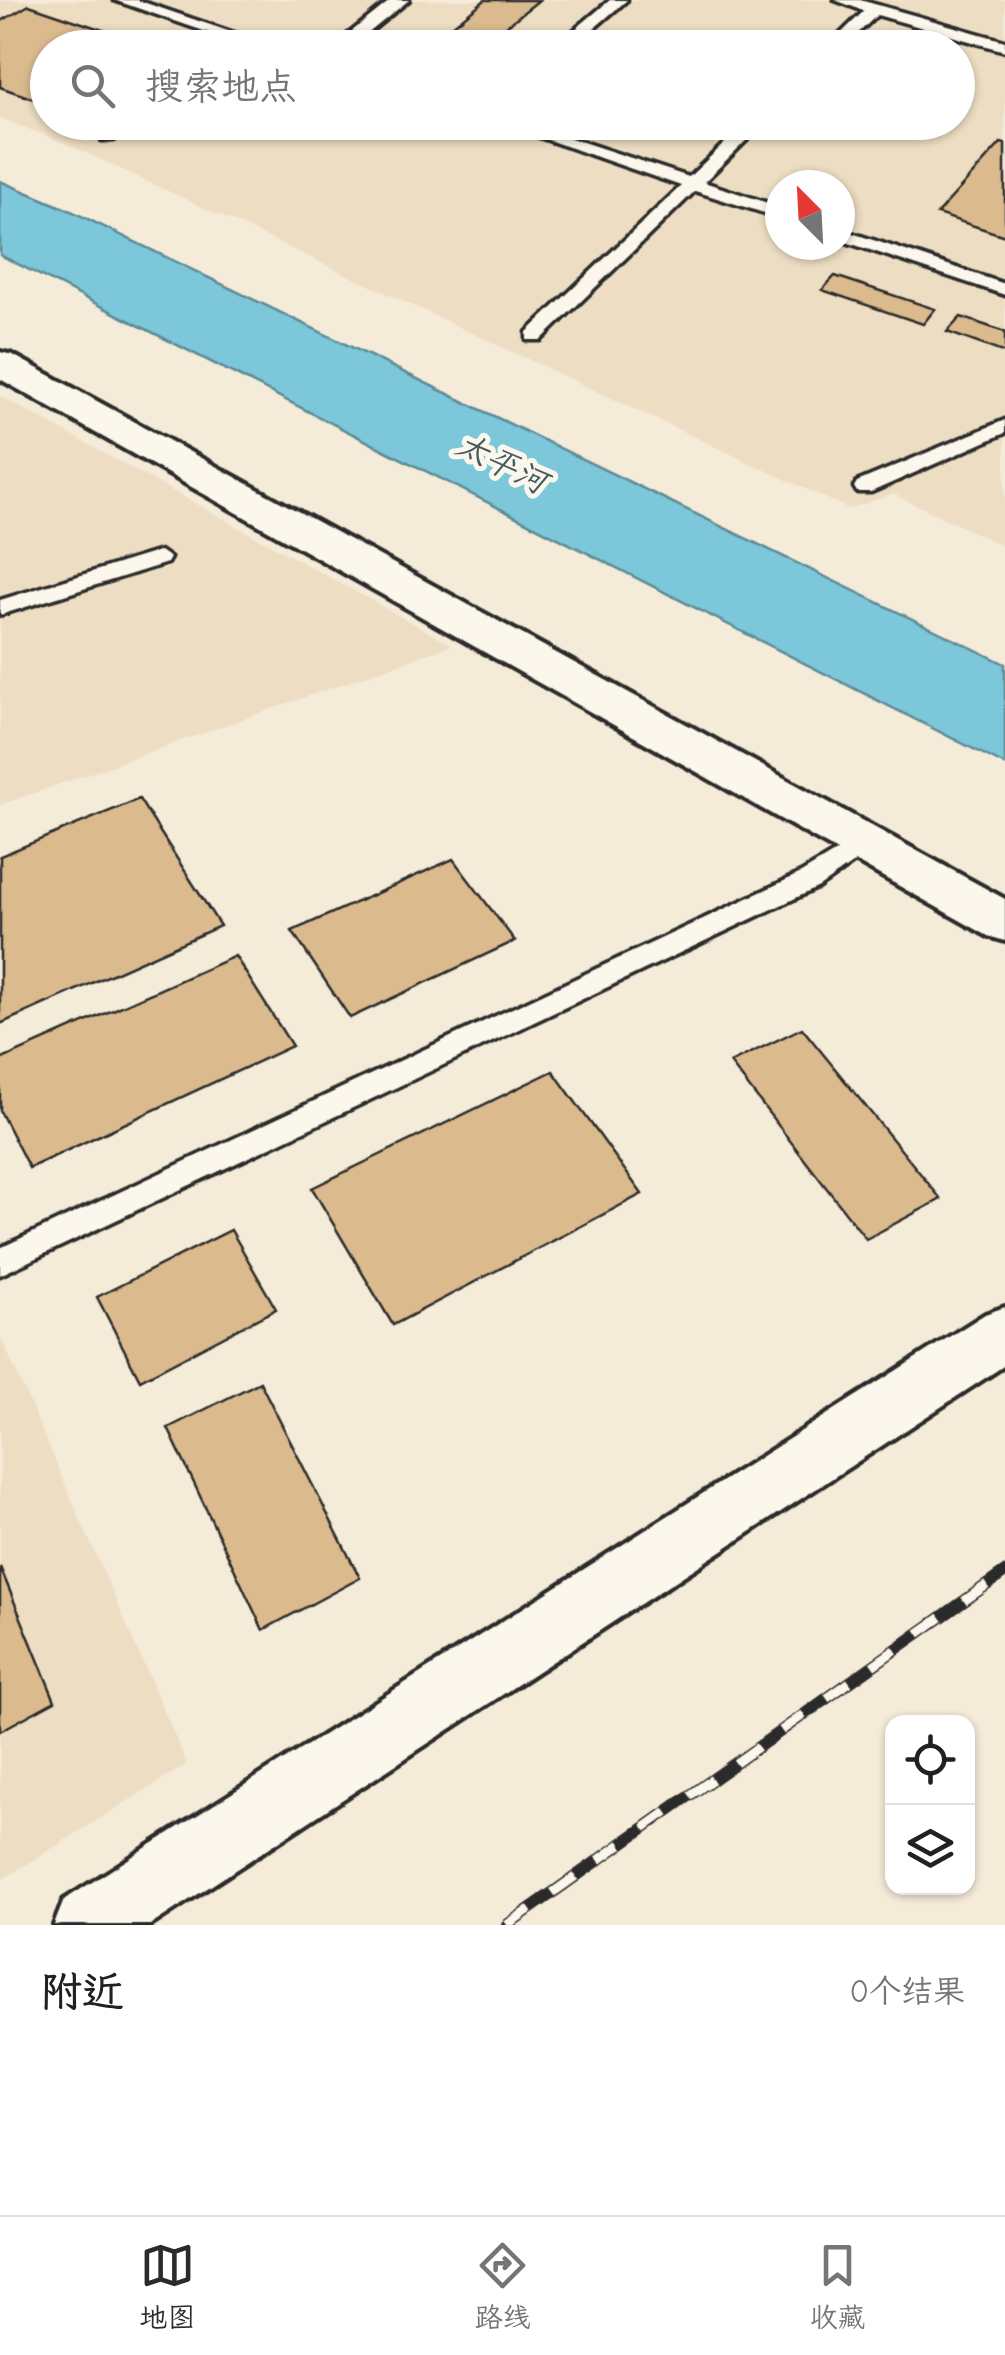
<!DOCTYPE html>
<html lang="zh">
<meta charset="utf-8">
<style>
:root{--surface:#fff;--page:#f2f2f2;--text:#202124;--muted:#757577;--line:#e0e0e0;--accent:#2b2b2b}
body{margin:0;font-family:"Comic Neue","LXGW WenKai TC",sans-serif;background:var(--page);color:var(--text)}
.controls{position:absolute;right:30px;bottom:30px;display:grid;overflow:hidden;border-radius:20px;box-shadow:0 2px 8px #0004}
.controls button{width:90px;height:90px;display:grid;place-items:center;padding:0;border:0;border-bottom:2px solid var(--line);background:var(--surface);color:var(--text);font:50px sans-serif}
.compass{position:absolute;left:765px;top:170px;width:90px;height:90px;border-radius:50%;background:var(--surface);box-shadow:0 2px 8px #0004;rotate:336deg}
.list{margin:0;padding:0;list-style:none}
h2{display:flex;justify-content:space-between;align-items:center;height:130px;margin:0;padding:0 40px;font-size:42px}
h2 small{font-size:32px;font-weight:400;color:var(--muted)}
.icon{flex:none;width:55px;height:55px;fill:none;stroke:currentColor;stroke-width:2;stroke-linecap:round;stroke-linejoin:round}
.map{position:relative;flex:none;width:1005px;height:1925px;overflow:hidden}
.search{position:absolute;background:var(--surface);box-shadow:0 2px 8px #0004;left:30px;right:30px;top:30px;height:110px;display:flex;align-items:center;gap:25px;box-sizing:border-box;padding:0 35px;border-radius:55px;color:var(--muted);font-size:38px}
.sheet{height:290px;background:var(--surface)}
nav{display:flex;justify-content:space-around;align-items:center;box-sizing:border-box;height:140px;border-top:2px solid var(--line);background:var(--surface);font-size:28px;color:var(--muted)}
nav a{display:grid;justify-items:center;gap:5px}
nav .on{color:var(--accent)}
.map>svg:first-child{display:block}
</style>
<div class="map">
<svg width="1005" height="1925" viewBox="0 0 1005 1925">
<rect width="100%" height="100%" fill="#f5ebd9"/>
<filter id="ink" filterUnits="userSpaceOnUse"><feTurbulence type="fractalNoise" baseFrequency=".01" numOctaves="2"/><feDisplacementMap in="SourceGraphic" scale="20" xChannelSelector="R" yChannelSelector="G"/><feConvolveMatrix kernelMatrix="1 2 1 2 8 2 1 2 1" color-interpolation-filters="sRGB"/></filter>
<g filter="url(#ink)">
<!-- built -->
<g fill="#edddc2" fill-rule="evenodd">
<path d="M0,0H1005V547L893,494L849,509L65,143L0,118ZM48,48H958V122H48ZM780,185H840V245H780Z"/>
<polygon points="0,396 452,645 0,805"/>
<polygon points="0,1335 187,1764 0,1881"/>
</g>
<!-- water -->
<polygon fill="#7bc7da" stroke="#5b8994" stroke-width="2.5" points="0,181 69,210 1005,664 1005,765 0,255"/>
<!-- building -->
<g fill="#dbbb8e" stroke="#2b2b2b" stroke-width="2.5">
<polygon points="485,0 539,0 486,42 447,30"/>
<polygon points="29,5 156,48 48,48 48,104 0,87 0,22"/>
<polygon points="1001,143 1005,144 1005,236 937,214"/>
<polygon points="835,276 935,309 923,324 822,290"/>
<polygon points="961,317 1005,332 1005,353 947,332"/>
<polygon points="139,799 220,926 0,1024 0,856"/>
<polygon points="453,859 515,941 350,1018 292,931"/>
<polygon points="235,956 292,1046 29,1168 0,1111 0,1060"/>
<polygon points="802,1028 941,1199 866,1239 730,1063"/>
<polygon points="553,1071 642,1194 393,1325 312,1188"/>
<polygon points="231,1230 276,1309 140,1380 97,1297"/>
<polygon points="260,1382 360,1578 263,1630 168,1428"/>
<polygon points="0,1567 55,1701 0,1731"/>
</g>
<g fill="none" stroke-linecap="round" stroke-linejoin="round">
<!-- lane casing -->
<g stroke="#2b2b2b" stroke-width="7">
<g id="lane">
<polygon points="114,0 137,0 278,48 253,48"/>
<polygon points="391,0 409,0 350,48 331,48"/>
<polygon points="610,0 627,0 571,48 553,48"/>
<polygon points="835,0 860,0 1005,41 1005,51 877,15 843,48 826,48 864,11"/>
<polygon points="116,122 136,122 114,140 102,140 102,132"/>
<polygon points="496,122 522,122 689,177 747,122 765,122 704,182 780,207 780,218 695,191 541,340 527,340 527,332 681,186"/>
<polygon points="840,229 1005,284 1005,295 840,240"/>
<polygon points="1005,420 1005,433 871,492 857,492 854,487 857,482"/>
<polygon points="160,551 170,558 167,563 0,615 0,600"/>
<polygon points="864,835 872,838 876,844 872,850 819,887 0,1275 0,1248 801,873"/>
</g>
</g>
<!-- street casing -->
<g stroke="#2b2b2b" stroke-width="8">
<g id="street">
<polygon points="0,352 13,355 1005,899 1005,941 988,936 0,379"/>
<polygon points="1005,1307 1005,1365 151,1925 54,1925 64,1900 985,1314"/>
</g>
</g>
<!-- lane -->
<use href="#lane" fill="#fbf7ec" fill-rule="evenodd"/>
<!-- street -->
<use href="#street" fill="#fbf7ec" fill-rule="evenodd"/>
<!-- rail casing -->
<g stroke="#2b2b2b" stroke-width="12">
<polyline id="rail" points="507,1925 1005,1572"/>
</g>
<!-- rail -->
<use href="#rail" stroke="#fbf7ec" stroke-width="9" stroke-dasharray="28" stroke-linecap="butt"/>
</g>
</g>
<g text-anchor="middle" stroke-width="10" stroke-linejoin="round" paint-order="stroke">
<!-- far-water labels -->
<g font-size="32" font-style="italic" fill="#435a60" stroke="#fbf7ec">
<text transform="translate(502 463) rotate(26)" y="11">太平河</text>
</g>
</g>
</svg>
<div class="controls">
<button><svg class="icon" aria-label="locate" viewBox="0 0 24 24"><circle cx="12" cy="12" r="6"/><path d="M12 2v4M12 18v4M2 12h4M18 12h4"/></svg></button>
<button><svg class="icon" aria-label="layers" viewBox="0 0 24 24"><path d="M12 4l9 5-9 5-9-5zM3 14l9 5 9-5"/></svg></button>
</div>
<svg class="compass" viewBox="-18 -18 36 36"><path d="M0-13l5 13h-10z" fill="#e53935"/><path d="M0 13l5-13h-10z" fill="#757577"/></svg>
<div class="search"><svg class="icon" aria-label="search" viewBox="0 0 24 24"><circle cx="10" cy="10" r="6"/><path d="M15 15l6 6"/></svg>搜索地点</div>
</div>
<section class="sheet">
<h2>附近<small>0个结果</small></h2>
<ul class="list">
</ul>
</section>
<nav>
<a class="on"><svg class="icon" aria-label="map" viewBox="0 0 24 24"><path d="M3 6l6-2 6 2 6-2v14l-6 2-6-2-6 2zM9 4v14M15 6v14"/></svg>地图</a>
<a><svg class="icon" aria-label="directions" viewBox="0 0 24 24"><path d="M12 3l9 9-9 9-9-9zM9 14v-3h6M13 9l2 2-2 2"/></svg>路线</a>
<a><svg class="icon" aria-label="saved" viewBox="0 0 24 24"><path d="M7 4h10v16l-5-4-5 4z"/></svg>收藏</a>
</nav>
